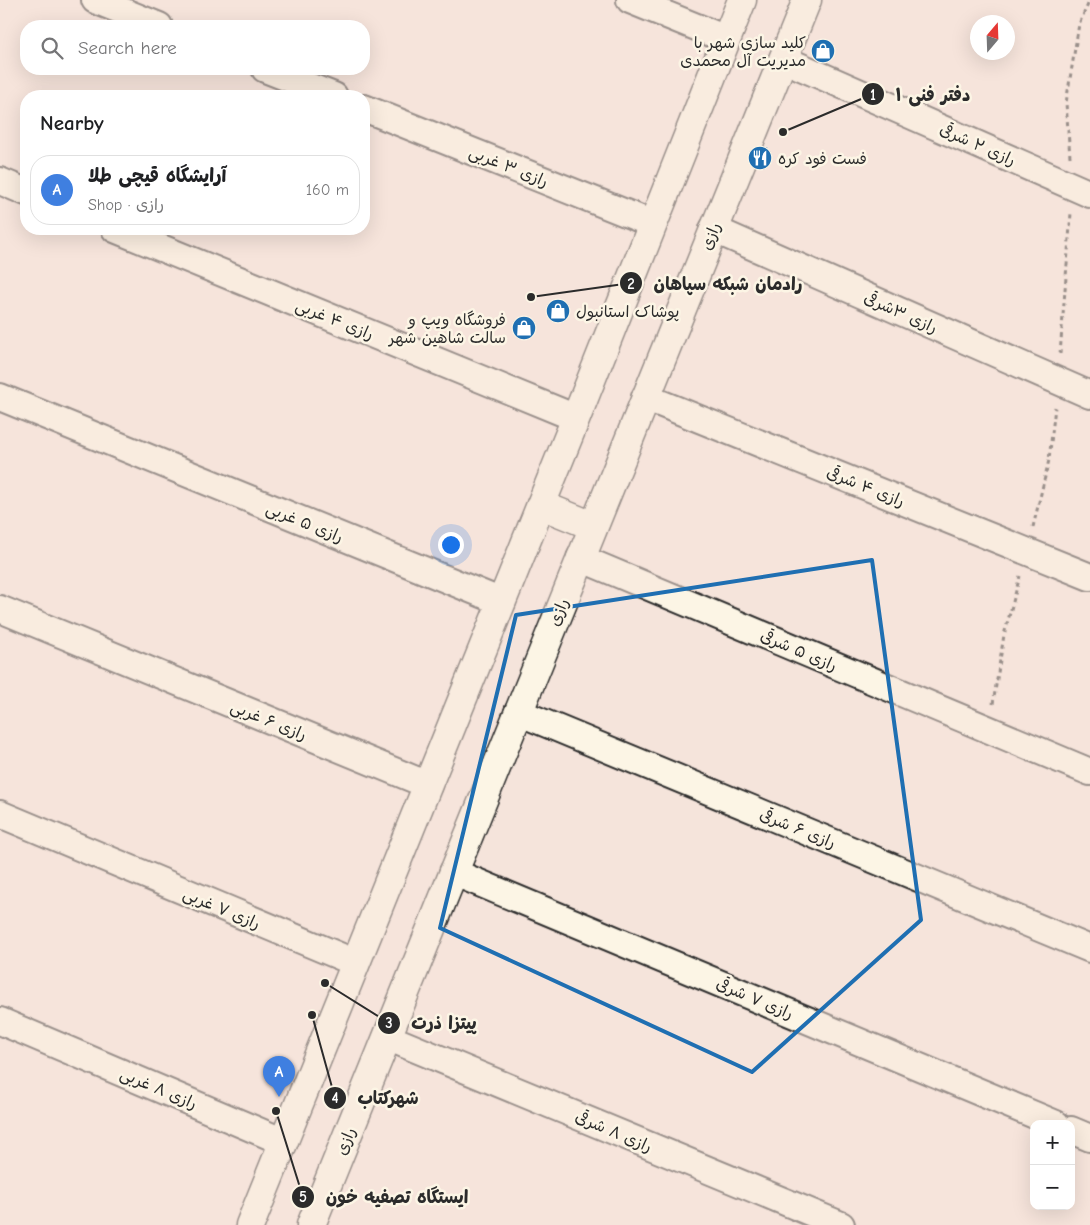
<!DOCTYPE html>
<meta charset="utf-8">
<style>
:root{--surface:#fff;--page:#f6f6f6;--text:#202124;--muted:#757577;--line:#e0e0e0;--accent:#0b8043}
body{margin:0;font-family:"Comic Neue","Playpen Sans Arabic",sans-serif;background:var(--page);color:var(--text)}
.controls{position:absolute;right:15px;bottom:15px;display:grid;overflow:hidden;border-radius:10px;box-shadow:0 5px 20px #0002}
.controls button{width:45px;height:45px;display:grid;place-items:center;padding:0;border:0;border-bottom:1px solid var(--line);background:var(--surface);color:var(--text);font:25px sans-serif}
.compass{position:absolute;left:970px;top:15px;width:45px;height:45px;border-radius:50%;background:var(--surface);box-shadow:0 5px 20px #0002;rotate:19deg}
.you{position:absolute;left:450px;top:544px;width:18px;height:18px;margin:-12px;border:4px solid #fff;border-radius:50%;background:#1a73e8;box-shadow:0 0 0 8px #1a73e833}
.badge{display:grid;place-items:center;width:32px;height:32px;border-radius:50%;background:var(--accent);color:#fff;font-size:16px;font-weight:700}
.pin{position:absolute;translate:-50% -41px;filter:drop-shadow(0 1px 2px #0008)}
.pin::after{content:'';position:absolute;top:26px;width:18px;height:15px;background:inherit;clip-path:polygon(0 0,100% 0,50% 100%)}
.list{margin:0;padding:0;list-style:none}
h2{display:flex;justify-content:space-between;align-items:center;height:65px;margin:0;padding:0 20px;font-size:21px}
h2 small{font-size:16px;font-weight:400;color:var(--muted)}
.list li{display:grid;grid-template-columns:32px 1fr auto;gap:15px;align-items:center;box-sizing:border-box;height:70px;margin:0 10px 10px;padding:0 10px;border:1px solid var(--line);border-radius:20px}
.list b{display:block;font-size:19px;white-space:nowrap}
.list p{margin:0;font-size:16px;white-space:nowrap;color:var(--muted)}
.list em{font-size:16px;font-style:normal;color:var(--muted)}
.icon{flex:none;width:28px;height:28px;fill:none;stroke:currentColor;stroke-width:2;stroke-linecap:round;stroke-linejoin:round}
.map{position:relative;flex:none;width:1090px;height:1225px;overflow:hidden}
.search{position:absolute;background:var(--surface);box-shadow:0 5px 20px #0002;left:20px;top:20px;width:350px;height:55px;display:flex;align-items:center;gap:12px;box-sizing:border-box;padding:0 18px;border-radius:20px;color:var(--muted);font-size:19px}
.panel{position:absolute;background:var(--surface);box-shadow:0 5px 20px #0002;left:20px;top:90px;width:350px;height:145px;border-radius:20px}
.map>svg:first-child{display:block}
</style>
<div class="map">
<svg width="1090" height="1225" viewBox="0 0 1090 1225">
<rect width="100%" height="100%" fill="#f5e4db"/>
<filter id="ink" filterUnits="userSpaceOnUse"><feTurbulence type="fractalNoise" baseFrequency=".02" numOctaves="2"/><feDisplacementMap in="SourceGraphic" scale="10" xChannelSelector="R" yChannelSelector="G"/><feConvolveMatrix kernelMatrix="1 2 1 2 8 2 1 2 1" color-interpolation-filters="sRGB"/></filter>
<g filter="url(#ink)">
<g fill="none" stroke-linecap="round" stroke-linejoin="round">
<!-- minor casing -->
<g stroke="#2b2b2b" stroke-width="30">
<g id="minor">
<polyline points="95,0 159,26"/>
<polyline points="630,0 726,39"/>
<polyline points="783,59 1090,194"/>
<polyline points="265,69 334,96"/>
<polyline points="364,108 653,224"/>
<polyline points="0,181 26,192"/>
<polyline points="115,229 576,418"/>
<polyline points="713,229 1090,395"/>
<polyline points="0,397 502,602"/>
<polyline points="645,397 1090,577"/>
<polyline points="580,558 1090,772"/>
<polyline points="0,609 428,785"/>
<polyline points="518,712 1090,949"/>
<polyline points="0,814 356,963"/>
<polyline points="453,872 1056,1124"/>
<polyline points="0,1021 284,1142"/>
<polyline points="387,1037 841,1225"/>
<polyline points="1071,1130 1090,1138"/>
</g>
</g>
<!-- major casing -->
<g stroke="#2b2b2b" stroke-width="31">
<g id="major">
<polyline points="541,505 593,526"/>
<polyline points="250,1225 576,418 742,0"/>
<polyline points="311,1225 807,0"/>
</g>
</g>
<!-- path -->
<g stroke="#2b2b2b" stroke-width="3" stroke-dasharray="4 4" stroke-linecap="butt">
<polyline points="1070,157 1066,103 1079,24 1090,0"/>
<polyline points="1060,354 1071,213"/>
<polyline points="1033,527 1049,460 1055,407"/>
<polyline points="993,704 1004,635 1020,576"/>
</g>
<!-- minor -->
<use href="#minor" stroke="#fcf5e5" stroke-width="26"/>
<!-- major -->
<use href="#major" stroke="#fcf5e5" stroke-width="28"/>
</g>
</g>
<!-- marked area -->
<path d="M0 0H1090V1225H0ZM872,560L921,920L752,1072L440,928L516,615Z" fill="#f5e4db" fill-opacity=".55" fill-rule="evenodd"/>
<path fill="none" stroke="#1f6fb2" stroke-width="4" stroke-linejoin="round" d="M872,560L921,920L752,1072L440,928L516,615Z"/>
<!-- icons -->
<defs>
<g id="shop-disc" transform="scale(1.25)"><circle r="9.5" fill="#1f6fb2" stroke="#fcf5e5"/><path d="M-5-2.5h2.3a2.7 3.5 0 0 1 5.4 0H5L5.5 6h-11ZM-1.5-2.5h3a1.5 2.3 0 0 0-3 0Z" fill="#fff"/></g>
<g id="restaurant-disc" transform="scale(1.25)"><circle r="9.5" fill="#1f6fb2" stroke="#fcf5e5"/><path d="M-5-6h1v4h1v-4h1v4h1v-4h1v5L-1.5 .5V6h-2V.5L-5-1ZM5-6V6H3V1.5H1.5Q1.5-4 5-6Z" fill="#fff"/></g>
</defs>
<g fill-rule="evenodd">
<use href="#shop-disc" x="823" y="51"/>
<use href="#restaurant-disc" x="760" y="158"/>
<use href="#shop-disc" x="558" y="311"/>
<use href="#shop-disc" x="524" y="328"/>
</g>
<g text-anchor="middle" stroke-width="5" stroke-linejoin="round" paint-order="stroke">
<!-- poi labels -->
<g font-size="16" fill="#2b2b2b" stroke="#fcf5e5" text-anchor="end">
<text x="806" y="48">کلید سازی شهر با<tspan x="806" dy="18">مدیریت آل‌ محمدی</tspan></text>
<text x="778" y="164" text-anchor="start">فست فود کره</text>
<text x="576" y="317" text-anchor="start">پوشاک استانبول</text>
<text x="506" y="325">فروشگاه ویپ و<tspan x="506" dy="18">سالت شاهین شهر</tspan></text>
</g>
<!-- street labels -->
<g font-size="16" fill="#2b2b2b" stroke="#fcf5e5">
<text transform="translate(978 144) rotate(24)" y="6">رازی ۲ شرقی</text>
<text transform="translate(509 166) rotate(22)" y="6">رازی ۳ غربی</text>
<text transform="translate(710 236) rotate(-68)" y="6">رازی</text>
<text transform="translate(901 312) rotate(24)" y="6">رازی ۳شرقی</text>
<text transform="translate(335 319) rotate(22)" y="6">رازی ۴ غربی</text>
<text transform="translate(866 486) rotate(22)" y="6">رازی ۴ شرقی</text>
<text transform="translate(305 522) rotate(22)" y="6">رازی ۵ غربی</text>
<text transform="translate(558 612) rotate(-68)" y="6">رازی</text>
<text transform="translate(799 650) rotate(23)" y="6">رازی ۵ شرقی</text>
<text transform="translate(269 720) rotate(22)" y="6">رازی ۶ غربی</text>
<text transform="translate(798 828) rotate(22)" y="6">رازی ۶ شرقی</text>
<text transform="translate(222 908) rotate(23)" y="6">رازی ۷ غربی</text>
<text transform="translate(755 998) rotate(23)" y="6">رازی ۷ شرقی</text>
<text transform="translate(159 1088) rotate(23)" y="6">رازی ۸ غربی</text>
<text transform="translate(614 1131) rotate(23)" y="6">رازی ۸ شرقی</text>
<text transform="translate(345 1141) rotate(-68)" y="6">رازی</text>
</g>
</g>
<!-- callouts -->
<path fill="none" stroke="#2b2b2b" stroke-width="2" d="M783 132L873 94M531 297L631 283M325 983L389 1023M312 1015L335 1098M276 1111L303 1197"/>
<g fill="#2b2b2b" stroke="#fcf5e5" stroke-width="2">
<circle cx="783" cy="132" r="5"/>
<circle cx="531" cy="297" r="5"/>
<circle cx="325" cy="983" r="5"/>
<circle cx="312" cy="1015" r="5"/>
<circle cx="276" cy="1111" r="5"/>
<circle cx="873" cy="94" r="12"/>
<circle cx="631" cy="283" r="12"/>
<circle cx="389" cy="1023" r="12"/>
<circle cx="335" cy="1098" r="12"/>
<circle cx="303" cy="1197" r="12"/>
</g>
<g font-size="15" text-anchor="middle" font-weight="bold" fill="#fff">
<text x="873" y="100">1</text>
<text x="631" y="289">2</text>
<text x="389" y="1028">3</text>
<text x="335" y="1103">4</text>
<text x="303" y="1202">5</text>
</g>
<g font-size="18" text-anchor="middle" font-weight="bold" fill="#2b2b2b" stroke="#fcf5e5" stroke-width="5" stroke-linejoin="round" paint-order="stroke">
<text x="933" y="101">دفتر فنی ۱</text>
<text x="728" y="290">رادمان شبکه سپاهان</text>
<text x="444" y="1029">پیتزا ذرت</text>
<text x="388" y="1104">شهرکتاب</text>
<text x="397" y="1203">ایستگاه تصفیه خون</text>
</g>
</svg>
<div class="controls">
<button>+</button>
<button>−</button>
</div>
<svg class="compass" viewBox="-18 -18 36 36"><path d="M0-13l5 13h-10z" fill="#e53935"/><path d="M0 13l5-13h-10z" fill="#757577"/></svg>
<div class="you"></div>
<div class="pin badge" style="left:279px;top:1097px;background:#3f7fe0">A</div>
<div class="search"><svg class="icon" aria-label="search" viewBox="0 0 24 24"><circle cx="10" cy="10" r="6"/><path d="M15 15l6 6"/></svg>Search here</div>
<section class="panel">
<h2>Nearby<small></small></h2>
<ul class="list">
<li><span class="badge" style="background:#3f7fe0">A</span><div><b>آرایشگاه قیچی طلا</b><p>Shop · رازی</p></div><em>160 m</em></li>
</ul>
</section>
</div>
